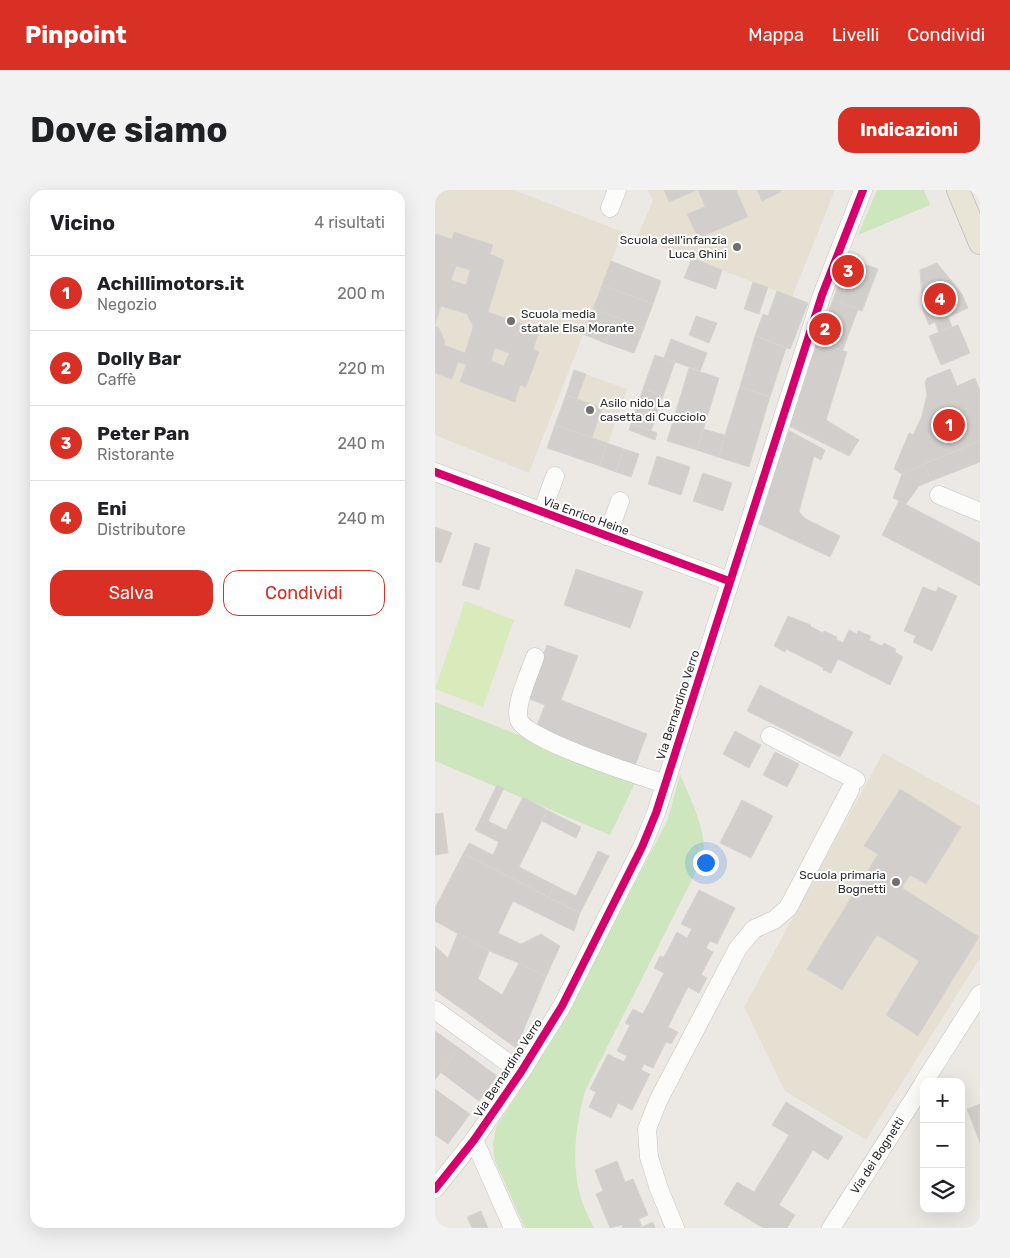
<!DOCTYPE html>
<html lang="it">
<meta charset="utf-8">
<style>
:root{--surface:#fff;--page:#f2f2f2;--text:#202124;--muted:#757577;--line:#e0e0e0;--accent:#d93025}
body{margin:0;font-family:Rubik,sans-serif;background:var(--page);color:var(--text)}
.controls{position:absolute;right:15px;bottom:15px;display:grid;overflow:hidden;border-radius:10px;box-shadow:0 5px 20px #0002}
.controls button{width:45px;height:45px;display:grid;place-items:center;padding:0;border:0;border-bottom:1px solid var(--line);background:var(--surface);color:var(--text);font:25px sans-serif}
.you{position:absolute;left:270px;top:672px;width:18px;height:18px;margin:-12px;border:4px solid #fff;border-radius:50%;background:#1a73e8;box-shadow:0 0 0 8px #1a73e833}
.badge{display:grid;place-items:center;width:32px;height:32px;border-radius:50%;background:var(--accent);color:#fff;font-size:16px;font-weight:700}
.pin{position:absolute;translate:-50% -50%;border:2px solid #fff;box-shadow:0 1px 5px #0006}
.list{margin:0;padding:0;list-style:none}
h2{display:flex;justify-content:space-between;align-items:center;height:65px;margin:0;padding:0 20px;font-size:21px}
h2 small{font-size:16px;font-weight:400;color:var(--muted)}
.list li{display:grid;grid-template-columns:32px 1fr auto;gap:15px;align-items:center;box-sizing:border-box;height:75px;padding:0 20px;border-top:1px solid var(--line)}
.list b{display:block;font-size:19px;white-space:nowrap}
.list p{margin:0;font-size:16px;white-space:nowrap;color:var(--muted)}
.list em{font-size:16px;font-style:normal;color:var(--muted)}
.actions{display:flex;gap:10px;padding:15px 20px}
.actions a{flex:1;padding:11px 0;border:1px solid var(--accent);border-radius:15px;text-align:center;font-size:18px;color:var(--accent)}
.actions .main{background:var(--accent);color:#fff}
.icon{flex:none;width:28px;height:28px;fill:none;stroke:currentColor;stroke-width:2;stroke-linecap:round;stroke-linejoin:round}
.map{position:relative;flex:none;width:545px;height:1038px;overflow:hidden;border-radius:15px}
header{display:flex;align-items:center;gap:30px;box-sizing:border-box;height:70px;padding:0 25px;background:var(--accent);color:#fff}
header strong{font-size:24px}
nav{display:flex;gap:28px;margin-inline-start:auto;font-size:18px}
.intro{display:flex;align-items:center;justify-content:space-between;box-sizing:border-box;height:120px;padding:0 30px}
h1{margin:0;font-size:35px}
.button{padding:12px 22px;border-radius:15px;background:var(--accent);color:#fff;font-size:18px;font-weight:700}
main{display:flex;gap:30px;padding:0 30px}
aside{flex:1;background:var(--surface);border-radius:15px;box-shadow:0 5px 20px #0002}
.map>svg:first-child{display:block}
</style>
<header>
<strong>Pinpoint</strong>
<nav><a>Mappa</a><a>Livelli</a><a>Condividi</a></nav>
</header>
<div class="intro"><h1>Dove siamo</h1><a class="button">Indicazioni</a></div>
<main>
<aside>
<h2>Vicino<small>4 risultati</small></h2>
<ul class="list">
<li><span class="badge">1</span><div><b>Achillimotors.it</b><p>Negozio</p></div><em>200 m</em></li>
<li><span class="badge">2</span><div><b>Dolly Bar</b><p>Caffè</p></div><em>220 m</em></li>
<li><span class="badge">3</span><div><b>Peter Pan</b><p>Ristorante</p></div><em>240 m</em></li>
<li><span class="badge">4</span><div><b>Eni</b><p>Distributore</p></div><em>240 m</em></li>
</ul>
<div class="actions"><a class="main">Salva</a><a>Condividi</a></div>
</aside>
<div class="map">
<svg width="545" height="1038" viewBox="0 0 545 1038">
<rect width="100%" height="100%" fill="#ece8e4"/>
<!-- education -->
<g fill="#e6e0d3">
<polygon points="0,0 79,0 188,42 94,283 0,245"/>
<polygon points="212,0 400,0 357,107 202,48 218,10"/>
<polygon points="139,180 192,199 165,276 112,258"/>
<polygon points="448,563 545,616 545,768 431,950 350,901 309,817"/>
</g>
<!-- green -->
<g fill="#cee6be">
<polygon points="442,0 489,0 495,15 423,45"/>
<polygon points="0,512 201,591 175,645 0,571"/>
<path d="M245,584C255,609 273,641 268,668L150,901C141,934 136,972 145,1005C148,1016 154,1028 159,1038H90L60,971L58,954L61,937L125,838L233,629Z"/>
</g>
<!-- pitch -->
<polygon fill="#d9eabb" points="30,411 79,430 48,517 0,499"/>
<!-- building -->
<g fill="#d1cecb" stroke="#d7d4d0" fill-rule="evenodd">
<polygon points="229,0 262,0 234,12"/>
<polygon points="263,0 301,0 313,27 263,48 252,24 270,17"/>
<polygon points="322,0 345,0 346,2 327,11"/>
<path d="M19,42L58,55L55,64L69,70L53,122L105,140L98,159L104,162L91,197L85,195L80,212L25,192L31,175L23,172L17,189L0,183V136L4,138L10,152L9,155L30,163L38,137L32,124L6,116L0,135V46L1,44L17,49ZM21,76L35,80L31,95L16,90ZM60,158L74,163L69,176L56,171Z"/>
<polygon points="257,68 287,80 281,99 249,88"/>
<polygon points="413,68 443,79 427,121 398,110"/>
<polygon points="176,71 226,91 218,114 167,95"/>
<polygon points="502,73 527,104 533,118 513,127 517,137 504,142 500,132 494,135 488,120 485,80"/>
<polygon points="318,92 333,97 324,124 309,119"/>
<polygon points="167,95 218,114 209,138 158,119"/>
<polygon points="342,101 373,113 355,159 320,146 328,124 333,126"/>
<polygon points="398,110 423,119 407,162 382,152"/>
<polygon points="158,119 181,127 170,153 148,144"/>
<polygon points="261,126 282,133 274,153 254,145"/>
<polygon points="181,127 209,138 199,163 170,153"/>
<polygon points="523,135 535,163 506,175 494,146"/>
<polygon points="320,146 351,158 335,207 305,197"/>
<polygon points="236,149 272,163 265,181 229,168"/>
<polygon points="382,152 412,162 391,230 424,250 414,266 354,236"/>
<polygon points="220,165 240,172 228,206 208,199"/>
<polygon points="254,178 284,188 262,260 232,251"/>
<polygon points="515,179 522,196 540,188 545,201 545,251 467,284 459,279 474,243 478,245 487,226 492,204 490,193 492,188"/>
<polygon points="139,180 151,184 142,209 131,205"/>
<polygon points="305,197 335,207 314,277 283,267"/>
<polygon points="208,199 228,206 216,241 196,234"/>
<polygon points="131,205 167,218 157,248 120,235"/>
<polygon points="196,234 222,243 220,250 194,240"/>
<polygon points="120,235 172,253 165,276 112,258"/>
<polygon points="268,239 290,245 283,267 262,260"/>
<polygon points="353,240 390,260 386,270 379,266 364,322 371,329 405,346 395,367 322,333"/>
<polygon points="545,251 545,272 496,291 489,274"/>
<polygon points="172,253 189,259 181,282 165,276"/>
<polygon points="189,259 204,264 196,287 181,282"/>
<polygon points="222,266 255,277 246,305 213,294"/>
<polygon points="489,274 496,291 484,296 471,314 458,308 467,284"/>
<polygon points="268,283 297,293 288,321 258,311"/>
<polygon points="464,311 545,353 545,396 447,345"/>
<polygon points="0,337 17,343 6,373 0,371"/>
<polygon points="40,353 55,358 44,400 27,395"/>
<polygon points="141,379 208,402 195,438 129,415"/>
<polygon points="488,397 501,402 503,397 522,406 497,461 478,452 481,446 469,441"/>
<polygon points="353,426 376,435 375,436 388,443 389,441 402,447 401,449 408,453 414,440 422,444 423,441 436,446 434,450 447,456 449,453 461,459 460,462 468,467 455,495 403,469 396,483 388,480 389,478 351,459 350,462 339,456"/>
<polygon points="112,455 143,466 126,510 212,544 199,578 100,540 110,515 92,508"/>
<polygon points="325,495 418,542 405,567 312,521"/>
<polygon points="300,541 326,555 314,578 288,564"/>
<polygon points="340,562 364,574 352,597 328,585"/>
<polygon points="62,595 69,598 53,631 71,640 88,607 112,620 84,677 119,695 113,707 28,664 34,653 58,665 64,652 40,640"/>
<polygon points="465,599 526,637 491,694 475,685 467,698 544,747 483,846 451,825 484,771 442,745 407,800 372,779 443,664 429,656"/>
<polygon points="307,610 338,626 316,668 285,653"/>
<polygon points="112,620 146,637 141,648 107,631"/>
<polygon points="8,623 13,663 0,665 0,624"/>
<polygon points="163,661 174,666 145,723 113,707 119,695 141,706"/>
<polygon points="28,664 145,723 139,741 78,711 63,743 86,754 106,744 125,756 111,787 84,773 54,761 0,731 0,718"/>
<polygon points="264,700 300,718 282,754 275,751 271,758 278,762 266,785 272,788 264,803 253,797 233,837 243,842 236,854 231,852 218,878 209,874 206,880 215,884 197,920 183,913 176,928 154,917 161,902 155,899 173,864 189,872 192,866 182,861 195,835 190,833 198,819 208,824 229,783 219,778 225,766 229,767 242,742 252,748 257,739 246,734"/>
<polygon points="23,743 54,761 43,789 67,805 84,773 111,787 81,858 0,800 0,756 13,768"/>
<polygon points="0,841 24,858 0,890"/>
<polygon points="24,858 62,886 44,911 5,882"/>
<polygon points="0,899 35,924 13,954 0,945"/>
<polygon points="351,912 408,947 393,970 378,960 344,1015 360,1025 352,1038 328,1038 289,1014 302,992 319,1002 354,945 337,935"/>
<polygon points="545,914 545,953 532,919"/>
<polygon points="182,971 190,992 198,989 213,1025 204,1029 207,1037 218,1032 220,1038 188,1038 187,1035 175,1038 161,1004 168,1001 160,980"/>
<polygon points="46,1021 53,1038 37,1038 32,1027"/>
</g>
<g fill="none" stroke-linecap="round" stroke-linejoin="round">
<!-- minor casing -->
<g stroke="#c5c4c5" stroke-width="19">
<g id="minor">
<polyline points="175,18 182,0"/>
<polyline points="0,282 294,391"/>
<polyline points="504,305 545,322"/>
<polyline points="107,322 120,286"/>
<polyline points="172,346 185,311"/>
<path d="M100,467C95,482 79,515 84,530C91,550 206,586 230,594"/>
<polyline points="335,546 421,590"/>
<polyline points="0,820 86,882"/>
<polyline points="489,892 545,804"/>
<polyline points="39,950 78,1038"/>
<polyline points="0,999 39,950 86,882 127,816 207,657 221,623 387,105 428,0"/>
<polyline points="240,1038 224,999 214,967 212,939 223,911 303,758 319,739 339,730 353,718 415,600"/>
<path id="s1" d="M396,1038L489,893"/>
</g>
</g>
<!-- major casing -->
<g stroke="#c6c5c4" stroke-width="24">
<polyline id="major" points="523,0 545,53"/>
</g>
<!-- minor -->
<use href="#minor" stroke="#fcfcfb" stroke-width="18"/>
<!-- major -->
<use href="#major" stroke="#e8e4d6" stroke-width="22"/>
<!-- cycleway casing -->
<g stroke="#fff" stroke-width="11">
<g id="cycleway">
<polyline points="0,282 294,391"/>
<polyline points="0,999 39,950 86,882 127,816 207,657 221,623 387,105 428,0"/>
</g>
</g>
<!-- cycleway -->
<use href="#cycleway" stroke="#d6006c" stroke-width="8"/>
</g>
<!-- markers -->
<g fill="#706f6e" stroke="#fff" stroke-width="2">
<circle cx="302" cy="57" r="5"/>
<circle cx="76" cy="131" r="5"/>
<circle cx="155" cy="220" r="5"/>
<circle cx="461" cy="692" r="5"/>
</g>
<g text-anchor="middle" stroke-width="4" stroke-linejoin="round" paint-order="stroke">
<!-- poi labels -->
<g font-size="12" fill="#2e2e2e" stroke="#fff" text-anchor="end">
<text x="292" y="54">Scuola dell'infanzia<tspan x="292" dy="14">Luca Ghini</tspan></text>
<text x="86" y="128" text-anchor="start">Scuola media<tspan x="86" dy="14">statale Elsa Morante</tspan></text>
<text x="165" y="217" text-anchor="start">Asilo nido La<tspan x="165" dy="14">casetta di Cucciolo</tspan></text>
<text x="451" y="689">Scuola primaria<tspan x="451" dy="14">Bognetti</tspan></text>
</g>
<!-- street labels -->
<g font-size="12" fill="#2e2e2e" stroke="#fff">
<text transform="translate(151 326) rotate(20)" y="4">Via Enrico Heine</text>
<text transform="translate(243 515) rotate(-72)" y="4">Via Bernardino Verro</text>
<text transform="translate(73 878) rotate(-57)" y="4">Via Bernardino Verro</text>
<text dy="4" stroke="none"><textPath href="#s1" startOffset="86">Via dei Bognetti</textPath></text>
</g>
</g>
</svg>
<div class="controls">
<button>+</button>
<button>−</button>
<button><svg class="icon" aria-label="layers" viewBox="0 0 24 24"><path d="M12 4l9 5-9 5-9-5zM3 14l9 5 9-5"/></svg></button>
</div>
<div class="you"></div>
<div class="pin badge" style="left:514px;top:235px">1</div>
<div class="pin badge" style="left:390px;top:139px">2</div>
<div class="pin badge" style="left:413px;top:81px">3</div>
<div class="pin badge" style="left:505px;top:109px">4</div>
</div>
</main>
